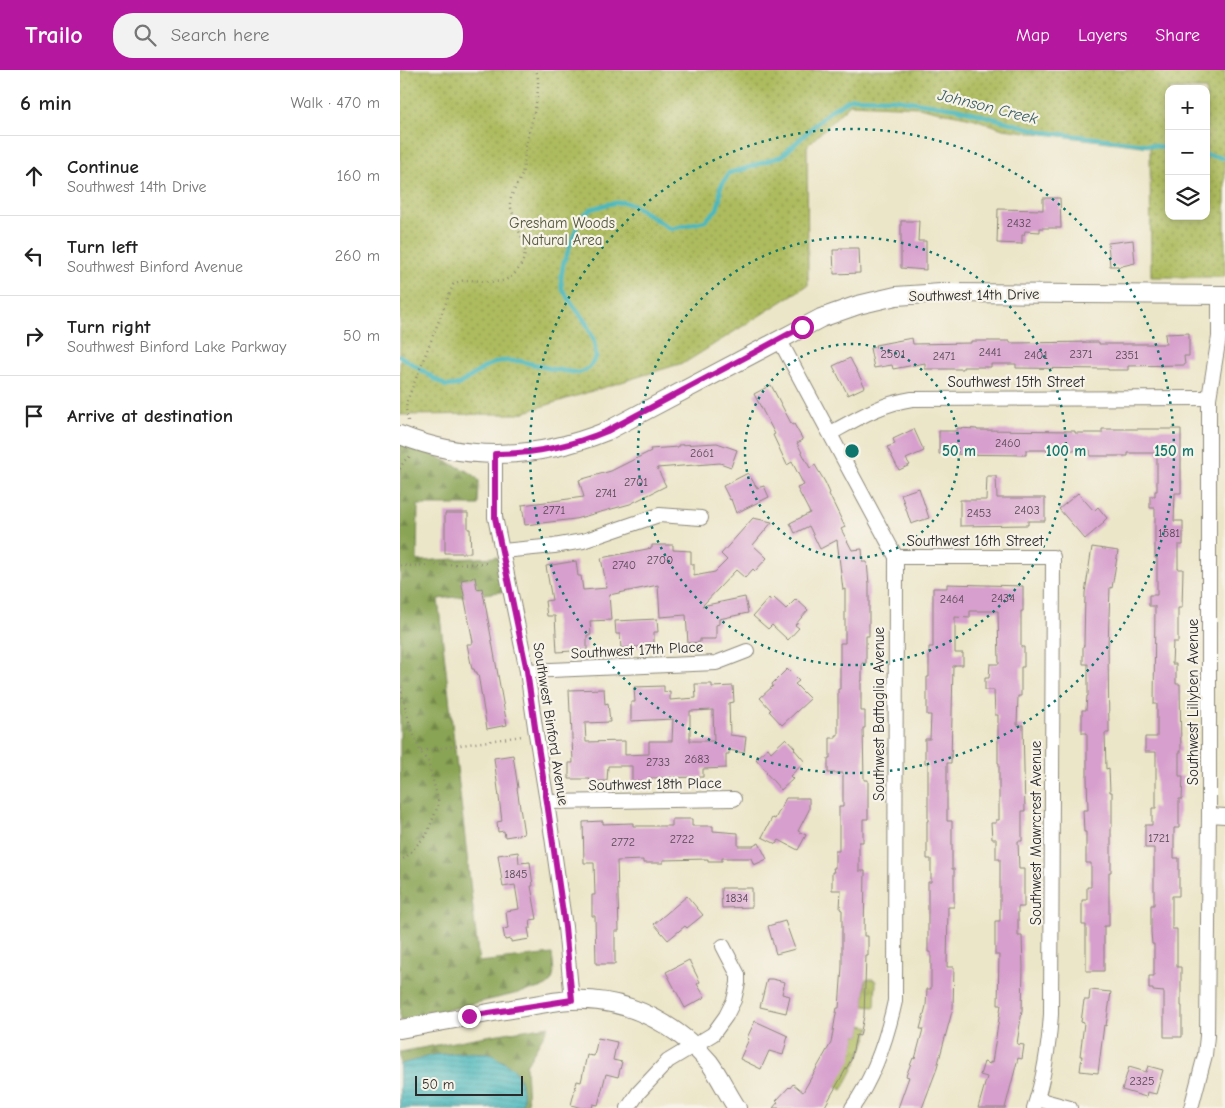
<!DOCTYPE html>
<meta charset="utf-8">
<style>
:root{--surface:#fff;--page:#f2f2f2;--text:#222;--muted:#767676;--line:#e0e0e0;--accent:#b5179e}
body{margin:0;font-family:"Comic Neue",sans-serif;background:var(--page);color:var(--text)}
.controls{position:absolute;right:15px;top:15px;display:grid;overflow:hidden;border-radius:10px;box-shadow:0 2px 8px #0003}
.controls button{width:45px;height:45px;display:grid;place-items:center;padding:0;border:0;border-bottom:1px solid var(--line);background:var(--surface);color:var(--text);font:25px sans-serif}
.scale{position:absolute;left:15px;bottom:12px;width:108px;box-sizing:border-box;padding-left:5px;border:2px solid #2b2b2b;border-top:0;font-size:14px;line-height:18px;white-space:nowrap;color:#2b2b2b;-webkit-text-stroke:4px #f7f3e8;paint-order:stroke}
.stop{position:absolute;width:15px;height:15px;margin:-11px;border:4px solid #b5179e;border-radius:50%;background:#fff}
.stop.end{background:#b5179e;border-color:#fff;box-shadow:0 1px 5px #0008}
.list{margin:0;padding:0;list-style:none}
h2{display:flex;justify-content:space-between;align-items:center;height:65px;margin:0;padding:0 20px;font-size:21px}
h2 small{font-size:16px;font-weight:400;color:var(--muted)}
.list li{display:grid;grid-template-columns:32px 1fr auto;gap:15px;align-items:center;box-sizing:border-box;height:80px;padding:0 20px;border-top:1px solid var(--line)}
.list b{display:block;font-size:19px;white-space:nowrap}
.list p{margin:0;font-size:16px;white-space:nowrap;color:var(--muted)}
.list em{font-size:16px;font-style:normal;color:var(--muted)}
.icon{flex:none;width:28px;height:28px;fill:none;stroke:currentColor;stroke-width:2;stroke-linecap:round;stroke-linejoin:round}
.map{position:relative;flex:none;width:825px;height:1038px;overflow:hidden}
header{display:flex;align-items:center;gap:30px;box-sizing:border-box;height:70px;padding:0 25px;background:var(--accent);color:#fff}
header strong{font-size:24px}
nav{display:flex;gap:28px;margin-inline-start:auto;font-size:18px}
.search{width:350px;height:45px;background:var(--page);display:flex;align-items:center;gap:12px;box-sizing:border-box;padding:0 18px;border-radius:20px;color:var(--muted);font-size:19px}
main{display:flex}
aside{flex:1;background:var(--surface)}
.map>svg:first-child{display:block}
</style>
<header>
<strong>Trailo</strong>
<div class="search"><svg class="icon" aria-label="search" viewBox="0 0 24 24"><circle cx="10" cy="10" r="6"/><path d="M15 15l6 6"/></svg>Search here</div>
<nav><a>Map</a><a>Layers</a><a>Share</a></nav>
</header>
<main>
<aside>
<h2>6 min<small>Walk · 470 m</small></h2>
<ul class="list">
<li><svg class="icon" aria-label="ahead" viewBox="0 0 24 24"><path d="M12 20V5M6 11l6-6 6 6"/></svg><div><b>Continue</b><p>Southwest 14th Drive</p></div><em>160 m</em></li>
<li><svg class="icon" aria-label="left" viewBox="0 0 24 24"><path d="M17 20v-9H6M10 6l-5 5 5 5"/></svg><div><b>Turn left</b><p>Southwest Binford Avenue</p></div><em>260 m</em></li>
<li><svg class="icon" aria-label="right" viewBox="0 0 24 24"><path d="M7 20v-9h11M14 6l5 5-5 5"/></svg><div><b>Turn right</b><p>Southwest Binford Lake Parkway</p></div><em>50 m</em></li>
<li><svg class="icon" aria-label="arrive" viewBox="0 0 24 24"><path d="M6 21V4h12l-3 4 3 4H6"/></svg><div><b>Arrive at destination</b></div></li>
</ul>
</aside>
<div class="map">
<svg width="825" height="1038" viewBox="0 0 825 1038">
<defs>
<pattern id="grass-tufts" width="24" height="20" patternUnits="userSpaceOnUse" patternTransform="scale(1.25)"><rect width="24" height="20" fill="#aebc5e"/><path d="M3 7l-1-3M5 7V3M7 7l1-3M15 17l-1-3M17 17v-4M19 17l1-3" fill="none" stroke="#8e994e"/></pattern>
<pattern id="forest-firs" width="22" height="20" patternUnits="userSpaceOnUse" patternTransform="scale(1.25)"><rect width="22" height="20" fill="#8aa455"/><path d="M5 1l3.5 6h-7zM16 11l3.5 6h-7z" fill="#718647"/></pattern>
<pattern id="park-dots" width="8" height="8" patternUnits="userSpaceOnUse" patternTransform="scale(1.25)"><rect width="8" height="8" fill="#aebc5e"/><path d="M2 2h.1M6 6h.1" fill="none" stroke="#8e994e" stroke-width="1.8" stroke-linecap="round"/></pattern>
<pattern id="water-rules" width="6" height="5" patternUnits="userSpaceOnUse" patternTransform="scale(1.25)"><rect width="6" height="5" fill="#48b8bd"/><path d="M0 2.5h6" fill="none" stroke="#3c969a"/></pattern>
</defs>
<rect width="100%" height="100%" fill="#f7f3e8"/>
<filter id="ink" filterUnits="userSpaceOnUse"><feTurbulence type="fractalNoise" baseFrequency=".02" numOctaves="2"/><feDisplacementMap in="SourceGraphic" scale="10" xChannelSelector="R" yChannelSelector="G"/><feConvolveMatrix kernelMatrix="1 2 1 2 8 2 1 2 1" color-interpolation-filters="sRGB"/></filter>
<filter id="wash" filterUnits="userSpaceOnUse"><feTurbulence type="fractalNoise" baseFrequency=".0096" numOctaves="4" result="noise"/><feDisplacementMap in="SourceGraphic" scale="20" xChannelSelector="R" yChannelSelector="G"/><feGaussianBlur stdDeviation="1.12" result="paint"/><feColorMatrix in="noise" values="0 0 0 0 0 0 0 0 0 0 0 0 0 0 0 0 0 1.4 0 .05"/><feComposite in="paint" operator="in"/></filter>
<g filter="url(#wash)">
<rect width="100%" height="100%" fill="#ece6c9"/>
<!-- grass -->
<g fill="url(#grass-tufts)" stroke="#6c7444">
<polygon points="466,909 474,909 474,911 476,911 475,937 464,936"/>
<path d="M462,955L470,957C463,981 454,998 442,1020L436,1016L431,974L453,978L456,965L460,966Z"/>
</g>
<!-- forest -->
<g fill="url(#forest-firs)" stroke="#5a6840">
<path d="M0,369L73,404L79,411L78,435H18L17,491L97,487L110,521L38,529L79,892L152,884C153,896 158,911 144,917L0,951Z"/>
<polygon points="149,956 126,995 128,1038 0,1038 0,982 80,967"/>
</g>
<!-- park -->
<path fill="url(#park-dots)" stroke="#6c7444" fill-rule="evenodd" d="M0,0H825V207H751L750,77L603,59L572,48L536,41L519,37L450,34L407,76L408,215L286,292L118,344L0,345ZM769,19H806V146H769Z"/>
<!-- water -->
<polygon fill="url(#water-rules)" stroke="#3a7274" points="67,982 89,983 113,998 120,1009 124,1030 119,1038 0,1038 0,995 1,994 33,985"/>
<g fill="none" stroke-linecap="round" stroke-linejoin="round">
<!-- stream -->
<g stroke="#48b8bd" stroke-width="4.5">
<polyline points="806,85 825,88"/>
<polyline points="0,286 46,316 58,315 87,296 100,291 120,291 152,299 179,303 189,298 196,287 194,271 186,253 162,219 161,209 163,195 180,148 191,139 208,134 223,132 233,135 271,159 305,151 317,139 320,129 320,118 329,103 344,99 382,86 431,40 452,28 494,29 556,38 644,62 737,73 769,78"/>
</g>
</g>
<g id="blocks">
<!-- building -->
<g fill="#d79fcd" fill-rule="evenodd">
<polygon points="643,128 660,128 661,158 640,158 640,162 625,161 624,165 622,165 622,174 597,173 598,139 643,140"/>
<polygon points="501,151 519,151 518,171 526,171 526,200 501,198"/>
<polygon points="733,170 735,193 718,197 718,196 710,196 708,173"/>
<polygon points="439,178 459,178 460,203 434,204 433,180 439,180"/>
<polygon points="789,263 789,286 784,286 785,295 728,296 728,300 708,300 708,299 616,298 616,294 591,294 591,297 563,297 563,299 525,299 525,293 493,299 492,295 474,298 470,278 476,277 475,275 512,268 513,274 571,273 571,271 610,271 610,273 699,272 699,274 766,274 765,264"/>
<polygon points="450,288 465,317 448,325 433,296"/>
<polygon points="371,315 392,355 394,354 403,370 397,373 410,398 415,395 425,412 430,423 429,424 445,457 441,459 452,480 462,479 463,492 467,492 469,514 469,566 466,566 466,593 462,593 462,611 461,611 461,641 465,641 465,658 463,658 464,710 468,710 468,749 463,749 463,772 459,772 459,801 465,801 464,866 468,866 468,886 466,886 464,946 460,966 456,965 451,990 424,1038 373,1038 378,1032 376,1031 389,1017 390,1018 393,1014 403,1022 431,973 437,938 439,938 442,897 442,840 440,839 441,820 432,820 432,802 434,802 433,798 435,798 435,781 439,781 439,737 443,737 443,703 428,703 428,688 430,688 430,668 436,668 436,665 438,665 438,619 440,619 440,573 445,573 445,519 443,520 437,470 420,479 409,456 395,463 390,453 410,443 397,418 404,415 392,392 387,395 373,365 375,364 354,324"/>
<polygon points="557,358 577,359 577,360 675,361 675,363 702,363 702,359 781,359 781,423 775,423 774,451 783,451 783,475 778,475 778,499 783,499 782,538 778,538 778,572 773,572 772,594 776,594 776,614 780,614 781,682 779,682 779,706 783,706 782,729 779,729 779,758 774,758 774,788 779,788 779,826 772,826 772,859 777,859 777,897 781,897 781,936 782,936 782,967 764,967 764,922 753,921 753,919 749,919 749,906 754,906 754,874 752,874 751,862 751,835 754,835 754,778 745,778 745,755 752,755 752,738 756,738 756,682 745,682 745,667 757,667 757,634 754,634 755,536 749,536 749,525 757,525 757,488 755,488 755,438 750,438 750,426 755,426 755,421 757,421 757,383 728,383 728,386 690,386 690,380 626,380 626,385 539,384 539,361 557,361"/>
<polygon points="514,359 524,381 506,389 510,395 499,400 487,377 495,374 493,369"/>
<polygon points="317,373 337,380 331,397 320,393 257,398 266,416 230,434 175,449 125,455 122,435 184,427 179,410 211,401 251,381 250,379 278,377 278,375"/>
<polygon points="348,403 357,418 364,416 369,427 336,443 331,429 330,430 323,416"/>
<polygon points="587,406 596,406 597,428 645,428 645,451 628,451 628,455 560,456 560,430 586,430"/>
<polygon points="519,418 529,448 511,454 501,424"/>
<polygon points="678,423 694,441 698,437 707,448 703,452 704,453 685,469 659,439"/>
<polygon points="45,443 68,443 68,459 70,459 71,483 45,483"/>
<polygon points="353,448 372,452 353,475 367,488 355,501 353,499 345,508 336,500 302,536 345,527 348,543 319,549 319,554 316,555 316,569 300,569 300,572 288,573 286,545 260,547 258,515 209,525 211,550 190,551 191,565 187,565 187,580 157,582 155,546 147,546 145,531 152,530 146,496 176,491 178,506 181,506 183,520 207,518 201,488 252,478 252,475 273,475 273,480 291,481 291,494 294,494 294,506 315,502 327,490 321,484"/>
<polygon points="692,477 718,481 712,518 710,517 708,577 709,663 705,663 706,699 709,698 710,722 712,722 712,757 711,757 711,802 709,802 709,856 704,856 704,901 686,901 686,855 682,855 682,830 687,830 687,817 691,817 691,793 686,793 686,762 684,762 683,740 688,740 687,707 687,663 682,663 682,640 686,640 687,626 688,626 688,594 683,594 683,576 684,576 685,523"/>
<polygon points="75,507 77,519 82,518 85,533 107,655 87,659 78,604 77,604 77,602 75,602 74,599 72,599 67,574 72,574 72,572 73,572 61,510"/>
<polygon points="547,514 623,516 623,541 621,541 621,577 624,577 624,597 621,597 621,626 618,626 617,655 623,655 625,741 622,741 622,771 618,771 619,799 624,799 624,837 618,837 618,866 622,866 623,897 622,941 617,974 624,975 622,989 618,988 605,1038 578,1038 587,1007 580,1005 584,992 590,994 590,992 592,993 601,935 598,935 599,885 595,885 595,851 600,851 600,789 596,789 596,769 592,769 591,753 596,753 596,750 599,750 599,693 598,693 598,645 595,645 594,620 585,620 585,608 589,608 590,594 599,594 598,541 570,541 570,548 555,547 555,583 563,583 563,595 555,595 555,596 553,596 551,693 547,693 547,751 552,751 552,799 554,799 554,837 548,837 547,897 554,897 553,938 536,1001 522,1038 498,1038 509,1007 506,1006 513,988 515,989 523,959 520,959 526,936 527,919 531,919 531,882 528,882 528,812 531,812 531,789 527,789 527,751 528,751 528,693 525,693 525,669 530,669 531,645 527,645 527,607 529,607 529,577 533,577 533,518 547,518"/>
<polygon points="369,528 371,531 374,528 386,539 396,529 408,540 395,555 399,558 388,570 372,555 368,559 353,546"/>
<polygon points="257,549 258,562 254,562 254,576 221,578 220,564 216,564 215,551"/>
<polygon points="387,599 399,611 395,614 410,629 382,655 369,641 371,640 360,628 373,616 372,614"/>
<path d="M295,614H312V617L333,616L334,632L329,633L330,665L346,667L344,683L329,680V684H326V698L303,699V707L249,708V711H232V696H208L207,711H190V709H169V693H173L171,642H170L169,620L204,619L205,634L208,633L210,652L185,653L186,672L225,671V685L249,684V671H272L273,649L231,651V632H235L234,617L264,616V622L270,621V630L296,628ZM313,640L314,671H290V641Z"/>
<polygon points="386,668 395,678 394,679 405,692 390,706 393,709 381,720 366,703 367,702 356,689 368,678 371,682"/>
<polygon points="113,685 118,718 117,718 124,764 105,767 104,761 98,762 97,752 102,751 94,688"/>
<polygon points="386,728 409,728 409,740 398,761 406,765 398,780 379,770 376,774 362,767 372,748 375,749"/>
<polygon points="272,749 292,749 292,756 313,756 313,761 338,763 338,776 353,776 359,773 367,789 354,795 351,788 322,788 322,791 308,791 308,789 263,790 263,793 243,793 243,790 217,791 219,861 215,861 215,894 196,894 195,846 192,846 192,825 195,825 194,793 184,793 183,752 203,751 203,754 233,753 233,756 272,756"/>
<polygon points="118,782 119,793 130,792 133,816 131,816 137,849 130,850 131,858 128,858 130,869 111,872 111,869 105,870 103,859 108,858 106,841 119,839 115,815 103,817 98,785"/>
<polygon points="321,818 352,818 352,837 322,838"/>
<polygon points="287,826 303,845 287,858 285,856 268,870 254,854"/>
<polygon points="385,851 395,879 376,884 368,856"/>
<polygon points="289,890 300,912 297,914 305,927 285,938 266,902"/>
<polygon points="367,909 372,909 385,912 382,924 390,926 386,943 360,937"/>
<polygon points="690,920 711,922 706,956 704,955 698,1003 680,1001 682,986 680,986 684,953 681,952 684,930 689,930"/>
<polygon points="355,951 388,966 383,985 369,981 361,999 340,989 349,969 347,968"/>
<polygon points="198,968 217,972 213,990 222,992 218,1007 206,1004 198,1035 193,1034 192,1038 182,1038 171,1035 177,1011 181,1012 187,985 194,986"/>
<polygon points="748,996 763,1000 756,1024 747,1022 746,1027 722,1020 729,997 746,1002"/>
</g>
</g>
</g>
<g filter="url(#ink)">
<use href="#blocks" fill-opacity="0" stroke="#8c887a" stroke-width="1"/>
<g fill="none" stroke-linecap="round" stroke-linejoin="round">
<!-- minor casing -->
<g stroke="#8c887a" stroke-width="16">
<g id="minor">
<path d="M379,269L496,487L495,931C487,968 474,1007 452,1038"/>
<path d="M431,363C458,348 480,334 512,329L809,328"/>
<polyline points="95,384 95,447 127,601 136,664 147,732 165,857 172,930"/>
<polyline points="102,481 154,476 183,471 259,445 301,448"/>
<path d="M496,487H653L651,944C649,976 644,1008 634,1038"/>
<polyline points="127,601 316,593 347,581"/>
<polyline points="147,732 334,729"/>
<polyline points="809,745 825,746"/>
<polyline points="637,1029 670,1038"/>
<polyline points="228,1038 239,1022 268,991 313,964 326,946 334,930 338,913 338,905 323,876"/>
<polyline points="791,1038 805,985 807,966 809,745 809,328 819,267 819,225"/>
</g>
</g>
<!-- tertiary casing -->
<g stroke="#8c887a" stroke-width="20">
<g id="tertiary">
<path d="M0,365C70,393 138,389 207,361L421,248L458,235L479,230L496,226L541,223L825,225"/>
<path d="M0,959C35,953 70,946 105,940C127,937 150,931 172,930C217,928 254,943 288,971C295,977 303,985 309,992C320,1007 327,1023 337,1038"/>
</g>
</g>
<!-- path -->
<g stroke="#8c887a" stroke-width="2.5" stroke-dasharray="1 4" stroke-linecap="butt">
<path d="M8,351L6,339L7,331L53,215C69,201 99,224 117,201C135,176 118,168 113,144C112,141 110,136 110,133C111,123 118,114 122,105C125,94 124,82 127,71C131,52 143,18 136,0"/>
<polyline points="0,399 4,391 12,385"/>
<polyline points="0,496 90,493"/>
<polyline points="0,617 10,655 20,681 28,692 39,733 27,764 7,786 0,791"/>
<polyline points="21,681 122,666"/>
</g>
<!-- minor -->
<use href="#minor" stroke="#fff" stroke-width="14"/>
<!-- tertiary -->
<use href="#tertiary" stroke="#fff" stroke-width="18"/>
</g>
</g>
<g fill="none" stroke-linecap="round" stroke-linejoin="round" filter="url(#ink)">
<!-- route -->
<path stroke="#b5179e" stroke-width="6" d="M69,946L172,930L165,857L147,732L136,664L127,601L95,448V384C134,384 171,376 207,361L402,257"/>
</g>
<!-- distance rings -->
<g fill="none" stroke="#0f766e" stroke-width="2.5" stroke-dasharray="2.5 5">
<circle cx="452" cy="381" r="107"/>
<circle cx="452" cy="381" r="214"/>
<circle cx="452" cy="381" r="322"/>
</g>
<g text-anchor="middle" stroke-width="4.5" stroke-linejoin="round" paint-order="stroke">
<!-- number labels -->
<g font-size="12" fill="#564854">
<text x="619" y="157">2432</text>
<text x="590" y="286">2441</text>
<text x="493" y="288">2501</text>
<text x="681" y="288">2371</text>
<text x="636" y="289">2401</text>
<text x="727" y="289">2351</text>
<text x="544" y="290">2471</text>
<text x="608" y="377">2460</text>
<text x="302" y="387">2661</text>
<text x="236" y="416">2701</text>
<text x="206" y="427">2741</text>
<text x="154" y="444">2771</text>
<text x="627" y="444">2403</text>
<text x="579" y="447">2453</text>
<text x="769" y="467">1581</text>
<text x="260" y="494">2700</text>
<text x="224" y="499">2740</text>
<text x="603" y="532">2434</text>
<text x="552" y="533">2464</text>
<text x="297" y="693">2683</text>
<text x="258" y="696">2733</text>
<text x="759" y="772">1721</text>
<text x="282" y="773">2722</text>
<text x="223" y="776">2772</text>
<text x="116" y="808">1845</text>
<text x="337" y="832">1834</text>
<text x="742" y="1015">2325</text>
</g>
<!-- park labels -->
<g font-size="15" fill="#52563a" stroke="#f7f3e8">
<text x="162" y="158">Gresham Woods<tspan x="162" dy="17">Natural Area</tspan></text>
</g>
<!-- street labels -->
<g font-size="15" fill="#2b2b2b" stroke="#f7f3e8">
<text transform="translate(574 225) rotate(-1)" y="5">Southwest 14th Drive</text>
<text x="616" y="317">Southwest 15th Street</text>
<text x="575" y="476">Southwest 16th Street</text>
<text transform="translate(237 580) rotate(-3)" y="5">Southwest 17th Place</text>
<text transform="translate(793 632) rotate(-90)" y="5">Southwest Lillyben Avenue</text>
<text transform="translate(479 644) rotate(-90)" y="5">Southwest Battaglia Avenue</text>
<text transform="translate(151 654) rotate(81)" y="5">Southwest Binford Avenue</text>
<text transform="translate(255 714) rotate(-1)" y="5">Southwest 18th Place</text>
<text transform="translate(636 763) rotate(-90)" y="5">Southwest Mawrcrest Avenue</text>
</g>
<!-- water labels -->
<g font-size="16" font-style="italic" fill="#355c5e" stroke="#f7f3e8">
<text transform="translate(588 36) rotate(14)" y="6">Johnson Creek</text>
</g>
</g>
<circle cx="452" cy="381" r="8" fill="#0f766e" stroke="#f7f3e8" stroke-width="2.5"/>
<g font-size="15" text-anchor="middle" font-weight="bold" fill="#0f766e" stroke="#f7f3e8" stroke-width="4.5" stroke-linejoin="round" paint-order="stroke">
<text x="559" y="386">50 m</text>
<text x="666" y="386">100 m</text>
<text x="774" y="386">150 m</text>
</g>
</svg>
<div class="controls">
<button>+</button>
<button>−</button>
<button><svg class="icon" aria-label="layers" viewBox="0 0 24 24"><path d="M12 4l9 5-9 5-9-5zM3 14l9 5 9-5"/></svg></button>
</div>
<div class="scale">50 m</div>
<div class="stop" style="left:402px;top:257px"></div>
<div class="stop end" style="left:69px;top:946px"></div>
</div>
</main>
